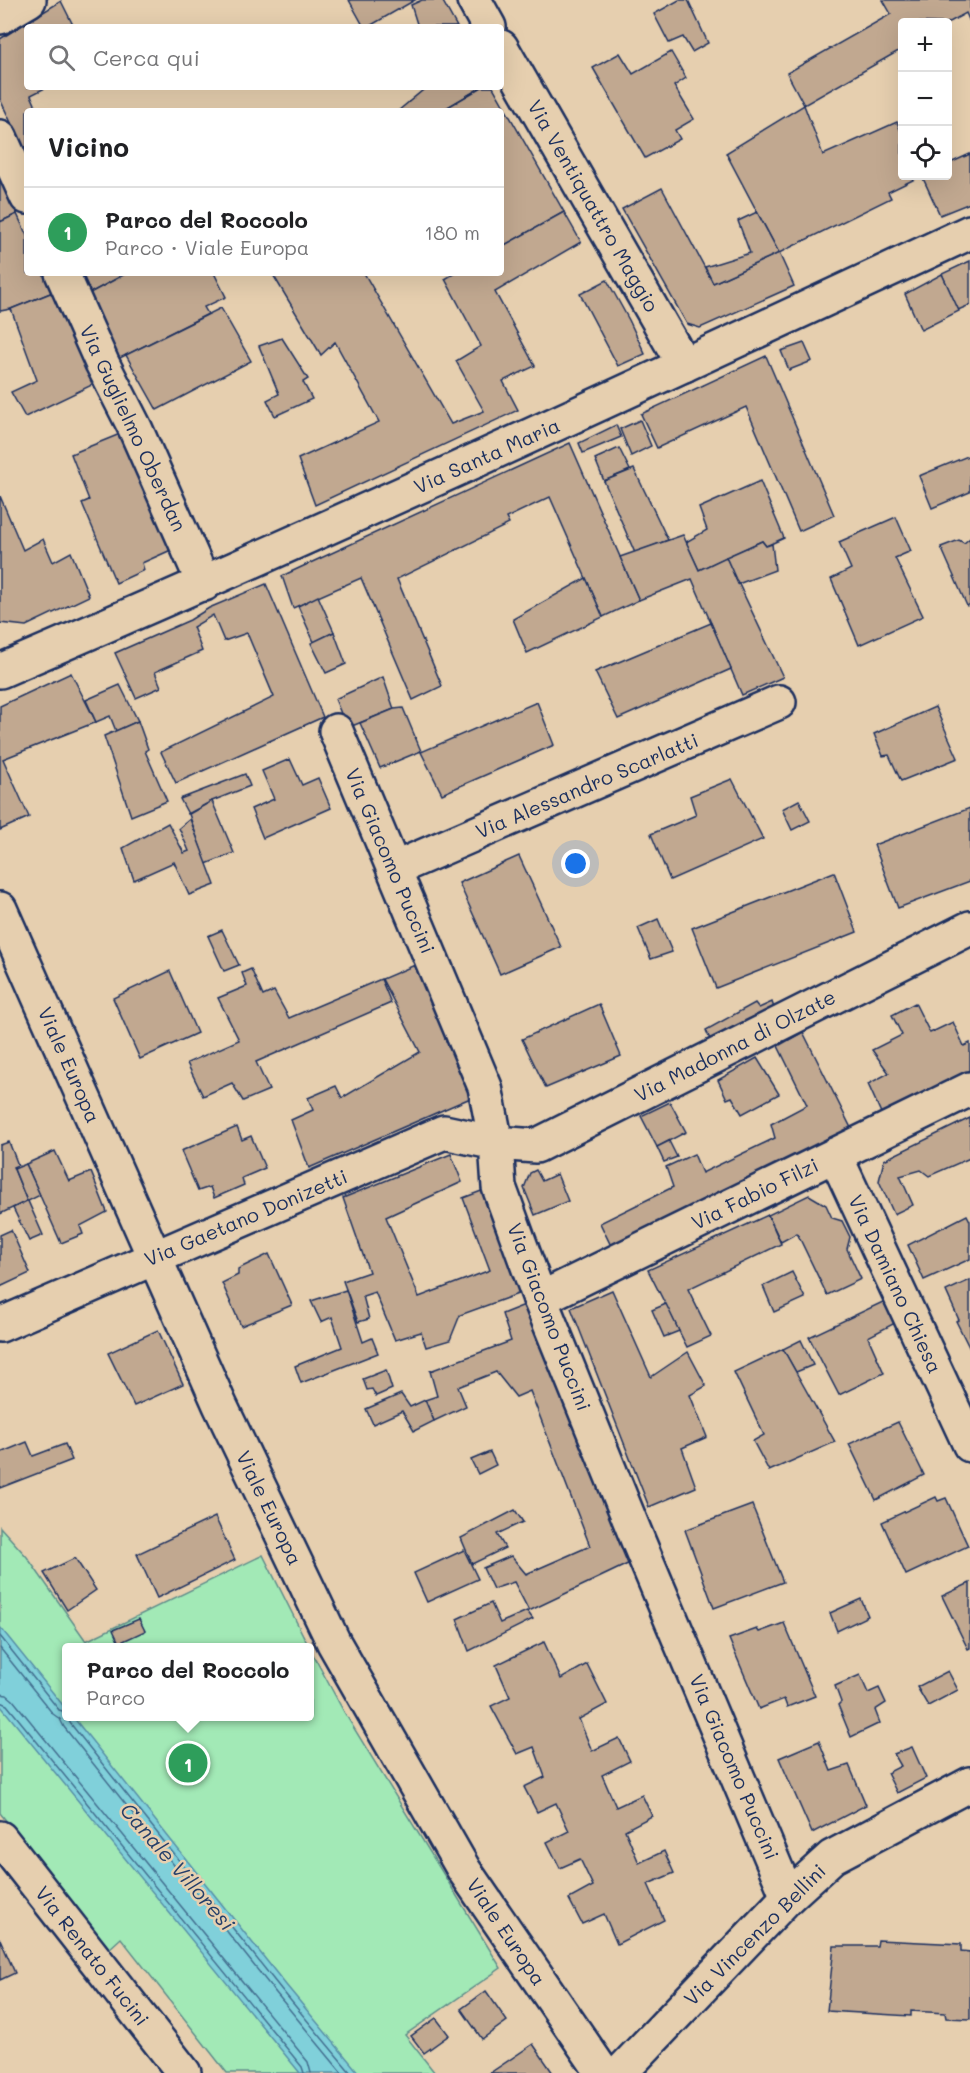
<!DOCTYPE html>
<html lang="it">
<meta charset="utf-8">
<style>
:root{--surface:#fff;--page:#f6f6f6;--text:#202124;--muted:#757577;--line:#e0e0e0;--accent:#0f766e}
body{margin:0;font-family:Mali,sans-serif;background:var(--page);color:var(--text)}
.controls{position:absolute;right:18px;top:18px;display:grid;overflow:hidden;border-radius:6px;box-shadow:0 6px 24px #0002}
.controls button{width:54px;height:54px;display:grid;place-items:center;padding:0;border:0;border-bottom:2px solid var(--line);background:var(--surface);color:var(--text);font:30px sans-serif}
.you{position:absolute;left:576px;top:864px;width:21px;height:21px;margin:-15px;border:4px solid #fff;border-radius:50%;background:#1a73e8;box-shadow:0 0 0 9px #1a73e833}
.badge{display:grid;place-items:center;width:39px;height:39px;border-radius:50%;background:var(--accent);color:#fff;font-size:20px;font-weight:700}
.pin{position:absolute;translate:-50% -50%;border:3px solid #fff;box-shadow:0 2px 6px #0006}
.popup{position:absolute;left:62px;top:1643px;width:252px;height:78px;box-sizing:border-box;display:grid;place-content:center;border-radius:6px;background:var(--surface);filter:drop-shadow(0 2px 4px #0005);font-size:20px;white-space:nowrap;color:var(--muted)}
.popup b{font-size:22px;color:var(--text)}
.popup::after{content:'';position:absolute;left:50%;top:100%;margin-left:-12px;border:12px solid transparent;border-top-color:var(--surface)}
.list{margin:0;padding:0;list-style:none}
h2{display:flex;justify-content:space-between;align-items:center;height:78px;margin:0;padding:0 24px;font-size:26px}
h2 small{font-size:20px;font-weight:400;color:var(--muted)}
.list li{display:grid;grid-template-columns:39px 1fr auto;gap:18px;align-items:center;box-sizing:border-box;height:90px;padding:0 24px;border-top:2px solid var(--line)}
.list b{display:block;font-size:22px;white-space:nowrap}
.list p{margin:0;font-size:20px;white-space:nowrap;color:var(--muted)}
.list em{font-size:20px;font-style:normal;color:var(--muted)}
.icon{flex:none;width:33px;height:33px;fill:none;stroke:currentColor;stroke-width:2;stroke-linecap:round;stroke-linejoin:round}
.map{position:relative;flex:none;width:970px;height:2073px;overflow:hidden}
.search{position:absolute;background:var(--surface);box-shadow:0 6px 24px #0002;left:24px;top:24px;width:480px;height:66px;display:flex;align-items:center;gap:15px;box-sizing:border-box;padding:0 21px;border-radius:6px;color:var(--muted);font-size:22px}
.panel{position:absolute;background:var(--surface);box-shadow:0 6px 24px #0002;left:24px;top:108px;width:480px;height:168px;border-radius:6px}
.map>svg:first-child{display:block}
</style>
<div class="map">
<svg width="970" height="2073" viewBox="0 0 970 2073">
<rect width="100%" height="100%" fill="#e6cfaf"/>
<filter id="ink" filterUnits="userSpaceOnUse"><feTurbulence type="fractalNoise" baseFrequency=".0167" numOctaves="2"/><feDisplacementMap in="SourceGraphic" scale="12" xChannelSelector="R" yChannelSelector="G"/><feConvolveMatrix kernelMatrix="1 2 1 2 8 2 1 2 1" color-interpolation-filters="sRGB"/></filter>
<g filter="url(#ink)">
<!-- green -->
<polygon fill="#a2e9b6" stroke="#5e8c8a" stroke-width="1.5" points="0,1527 27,1557 86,1641 263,1555 309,1647 66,1648 66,1716 310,1716 310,1649 344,1712 501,1968 405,2035 435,2073 227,2073 121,1938 109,1949 0,1813"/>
<!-- water -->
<polygon fill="#80d0da" stroke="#5890a8" stroke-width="1.5" points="0,1627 66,1709 66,1716 73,1717 286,1985 359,2073 300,2073 0,1705"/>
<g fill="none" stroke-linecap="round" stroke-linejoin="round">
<!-- shore -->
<g stroke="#436f90" stroke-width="1.5">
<polyline points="0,1636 59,1710 66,1712"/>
<polyline points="0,1648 53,1714 60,1719 64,1727 276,1993 342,2073"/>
<polyline points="0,1694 7,1695 13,1700 308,2062 311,2073"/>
<polyline points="0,1702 7,1705 302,2067 304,2073"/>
<polyline points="68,1716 70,1723 281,1989 351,2073"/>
</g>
</g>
<!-- building -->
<g fill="#c1a890" stroke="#1b2f5e" stroke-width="1.5">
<polygon points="349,0 415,0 368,27 364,27"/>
<polygon points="422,0 442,0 457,27 418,27 411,5"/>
<polygon points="679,0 688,0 708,43 692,52 683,37 669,43 654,14"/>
<polygon points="883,0 970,0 970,22 966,13 948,23 902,22 902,49 804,105 787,73 891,14"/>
<polygon points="61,1 74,27 27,27 27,87 47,87 31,95 38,111 27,111 27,157 0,99 0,39"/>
<polygon points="671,52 686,78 674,86 694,119 675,130 680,139 645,158 593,68 620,53 633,74"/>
<polygon points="421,87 482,87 441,111 398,111 423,90"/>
<polygon points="482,87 493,87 564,212 505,245 501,238 501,111 441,111"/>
<polygon points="804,105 823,155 897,122 902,134 902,176 921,176 888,192 891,198 779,253 726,153"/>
<polygon points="970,154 970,203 940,215 922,176 948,176 948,164"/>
<polygon points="0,176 17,214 0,222"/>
<polygon points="662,188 713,283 779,253 794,286 700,328 687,324 622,209"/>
<polygon points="564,212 581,242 495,292 535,366 503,381 518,410 315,505 298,459 379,422 335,342 321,355 272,273 364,273 451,424 484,411 456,361 481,346 445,279 455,273 501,273 501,247"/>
<polygon points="757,212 779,253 713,283 705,267 750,253 738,221"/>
<polygon points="17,214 27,236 27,273 44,273 53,292 11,309 0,311 0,222"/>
<polygon points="970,261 970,305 958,310 942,274"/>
<polygon points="81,273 127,273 90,293"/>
<polygon points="127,273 214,273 226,297 204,307 208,314 118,359 90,293"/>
<polygon points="942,274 959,311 921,330 905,294"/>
<polygon points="607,280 629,320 645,354 618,366 580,294"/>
<polygon points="53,292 94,384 25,417 11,392 37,380 11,309"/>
<polygon points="221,308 251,361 157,410 126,355"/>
<polygon points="282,338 308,379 303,382 312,399 275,416 267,400 279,394 259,346"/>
<polygon points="804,343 812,361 789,370 781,351"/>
<polygon points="766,356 834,515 799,531 746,407 657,448 641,414"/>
<polygon points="640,420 651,446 631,456 620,429"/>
<polygon points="616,425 621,437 583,453 579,443"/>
<polygon points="120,434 171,550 142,563 144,570 116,583 82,503 89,500 71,454"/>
<polygon points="570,443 639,600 603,617 550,497 506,518 509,524 397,579 442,686 413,700 361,578 293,608 282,576"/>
<polygon points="619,448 630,470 604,481 595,459"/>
<polygon points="970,455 970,492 932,508 919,476"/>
<polygon points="634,469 668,540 635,553 604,481"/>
<polygon points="760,481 784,538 766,546 762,541 699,570 686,542 707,530 699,508"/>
<polygon points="0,496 23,550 43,539 53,562 71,552 89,596 26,626 0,623"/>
<polygon points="896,517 911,551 895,558 923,616 859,645 831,579 851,569 839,542"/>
<polygon points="683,535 699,570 726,557 783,677 742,695 692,579 639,600 620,557"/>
<polygon points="970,538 970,604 967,606 941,547 959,540 964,543"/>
<polygon points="762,541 766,546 772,544 775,570 738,584 726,557"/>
<polygon points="586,578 603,617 527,653 513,619"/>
<polygon points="266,584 323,717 176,783 161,752 274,697 247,633 224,641 213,615 193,627 202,651 155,672 161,687 136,698 115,653 190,620 209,608"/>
<polygon points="318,596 334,632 314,642 298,606"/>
<polygon points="711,623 731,669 618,719 595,672"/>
<polygon points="334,632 346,664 326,673 311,643"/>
<polygon points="71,673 96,722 3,759 29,817 0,830 0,706"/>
<polygon points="383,677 394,709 347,728 335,699"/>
<polygon points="120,685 138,721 116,731 110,716 96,722 86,700"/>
<polygon points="537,702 554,745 442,794 421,752"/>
<polygon points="935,707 958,758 901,781 889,755 883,756 874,734"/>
<polygon points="403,708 421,751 380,768 360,723 394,709"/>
<polygon points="138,721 148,749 145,751 167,801 131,816 104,736"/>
<polygon points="290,759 302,785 318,778 331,808 263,838 251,809 274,799 262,771"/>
<polygon points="245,774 250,786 212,801 188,814 180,799"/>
<polygon points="732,779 763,839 670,880 651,834 696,815 690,796"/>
<polygon points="799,800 810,821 792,830 782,809"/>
<polygon points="212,801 234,853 206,864 189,814"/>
<polygon points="970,808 970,881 898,908 874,845"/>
<polygon points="190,819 215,885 189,895 174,862 134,880 123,848 168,823 184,853 189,851 179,828"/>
<polygon points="519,856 561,947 500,974 459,883"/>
<polygon points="834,872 857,932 716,988 692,928"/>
<polygon points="658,919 672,952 651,959 638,928"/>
<polygon points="222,930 239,965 224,971 208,936"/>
<polygon points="415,965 475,1096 309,1168 291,1120 313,1110 308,1098 336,1086 342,1098 420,1052 382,979"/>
<polygon points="251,969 263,996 274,991 289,1018 381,979 391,1003 256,1062 269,1090 243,1101 232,1083 203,1096 187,1063 239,1040 218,998 247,986 242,973"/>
<polygon points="170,971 197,1033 140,1059 113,998"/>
<polygon points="772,1002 775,1011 711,1042 706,1030 755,1003 759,1008"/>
<polygon points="915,1003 930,1033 953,1022 964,1046 970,1043 970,1083 886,1124 868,1084 889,1073 872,1050 902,1035 892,1015"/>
<polygon points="599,1004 621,1056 546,1088 522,1039"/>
<polygon points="803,1032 856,1138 615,1254 600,1223 673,1187 666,1167 694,1154 702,1173 775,1138 771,1124 807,1105 778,1046"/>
<polygon points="757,1058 779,1094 742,1114 732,1097 727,1099 718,1080"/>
<polygon points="670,1102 686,1132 657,1147 641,1116"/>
<polygon points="970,1118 970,1158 929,1176 921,1170 900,1176 913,1205 894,1214 879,1181 884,1160"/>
<polygon points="237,1127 242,1140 251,1136 265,1168 242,1178 244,1185 214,1198 210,1187 198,1191 181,1151"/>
<polygon points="669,1141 677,1157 664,1162 657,1147"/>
<polygon points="9,1142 18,1165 13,1167 27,1201 0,1214 0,1145"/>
<polygon points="55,1151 69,1181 91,1172 107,1212 80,1226 83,1234 61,1243 26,1164"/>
<polygon points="451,1154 462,1182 386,1217 419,1297 490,1270 463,1198 492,1187 529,1290 460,1315 450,1340 426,1347 421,1332 395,1340 375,1292 363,1296 369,1319 358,1322 343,1281 369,1272 343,1198"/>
<polygon points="26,1164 40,1195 28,1201 43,1235 29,1241 13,1208 27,1201 14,1169"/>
<polygon points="536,1170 542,1181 557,1174 568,1201 535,1215 524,1188 530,1173"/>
<polygon points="809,1195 826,1205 832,1218 842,1221 850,1237 847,1249 861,1279 827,1295 797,1233 781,1242 768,1215"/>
<polygon points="768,1215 781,1244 688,1289 711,1336 687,1347 648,1270"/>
<polygon points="967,1215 970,1221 970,1259 924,1280 908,1245"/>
<polygon points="11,1230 30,1273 0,1287 0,1235"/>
<polygon points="269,1254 292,1305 241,1326 222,1283 238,1275 238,1269"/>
<polygon points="792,1272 805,1298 774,1312 763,1286"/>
<polygon points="970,1280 970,1349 956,1321 959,1320 946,1291"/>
<polygon points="346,1290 363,1342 372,1338 378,1353 301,1383 295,1366 342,1347 332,1317 321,1322 311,1301"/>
<polygon points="612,1290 651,1377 688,1352 706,1386 690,1395 707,1437 682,1448 696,1487 649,1507 571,1308"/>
<polygon points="887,1300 897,1322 868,1337 884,1373 839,1395 809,1337"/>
<polygon points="532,1302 634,1561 529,1611 514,1582 493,1589 483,1568 511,1556 526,1574 590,1546 530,1391 516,1397 496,1372 458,1387 466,1406 434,1421 425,1400 437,1396 430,1371 511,1341 502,1314"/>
<polygon points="666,1304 679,1331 664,1337 652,1310"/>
<polygon points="158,1330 183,1384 134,1406 108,1353"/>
<polygon points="801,1340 813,1365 796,1372 783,1349"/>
<polygon points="783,1349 835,1442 769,1471 753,1441 764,1435 734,1372"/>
<polygon points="386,1370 392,1389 376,1396 372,1389 367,1390 363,1379"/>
<polygon points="401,1394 410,1407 425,1400 434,1421 414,1431 402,1411 373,1424 366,1409"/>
<polygon points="898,1422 924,1475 876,1500 849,1444"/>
<polygon points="27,1442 33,1456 65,1444 72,1460 0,1488 0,1453"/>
<polygon points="490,1452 496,1465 478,1474 471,1460"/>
<polygon points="936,1497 938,1501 946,1498 968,1546 906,1575 882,1522"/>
<polygon points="752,1505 783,1582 714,1608 685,1530"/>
<polygon points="515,1510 523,1522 497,1534 505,1548 472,1564 461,1538"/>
<polygon points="215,1517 235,1560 157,1598 137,1554"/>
<polygon points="464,1550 478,1579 427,1602 414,1573"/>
<polygon points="75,1558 96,1590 67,1610 44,1573"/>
<polygon points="970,1583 970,1648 968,1649 942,1596"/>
<polygon points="861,1599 868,1616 837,1631 830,1613"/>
<polygon points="491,1603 500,1623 527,1611 533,1619 469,1651 457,1619"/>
<polygon points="139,1619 145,1631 119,1643 113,1630"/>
<polygon points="784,1623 815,1696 787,1707 784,1699 759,1709 729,1639 757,1629 759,1632"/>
<polygon points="544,1642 561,1679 587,1664 607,1704 579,1719 592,1751 619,1738 630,1761 602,1775 616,1807 642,1795 652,1816 625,1830 639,1863 664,1851 674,1873 648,1884 664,1920 617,1944 604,1914 582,1924 569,1899 593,1886 580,1859 560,1868 547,1842 569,1831 556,1803 537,1812 524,1787 545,1777 534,1747 517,1754 491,1706 510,1697 496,1665"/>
<polygon points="948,1671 958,1690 928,1706 917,1687"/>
<polygon points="860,1675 868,1693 879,1688 886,1703 875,1710 880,1723 851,1737 838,1705 841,1702 835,1686"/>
<polygon points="819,1741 831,1771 849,1765 866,1805 812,1833 779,1758"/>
<polygon points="912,1747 926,1778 897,1793 887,1773 901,1766 894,1754"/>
<polygon points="0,1939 15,1973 0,1980"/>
<polygon points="878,1940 961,1944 961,1951 970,1952 970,2019 946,2018 945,2013 911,2011 911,2016 827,2011 834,1946 877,1946"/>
<polygon points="486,1991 507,2021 482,2039 461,2009"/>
<polygon points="436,2018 449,2035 424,2053 411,2036"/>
<polygon points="533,2044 553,2073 490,2073"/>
</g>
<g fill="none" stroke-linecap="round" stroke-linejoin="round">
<!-- minor casing -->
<g stroke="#1b2f5e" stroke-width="38">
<g id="minor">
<polyline points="474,0 489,27"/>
<polyline points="0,17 29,0"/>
<polyline points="501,47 684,365"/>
<polyline points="0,137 27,197"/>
<polyline points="62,273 102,363 135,428 204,584"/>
<path d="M0,671C326,532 648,382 970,232"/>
<polyline points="336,731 485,1087 496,1143 499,1187 540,1299 639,1543 788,1897"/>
<polyline points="394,869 779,702"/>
<polyline points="0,909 220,1405 334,1643 464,1870 603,2073"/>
<polyline points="835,1155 970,1445"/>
<polyline points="540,1299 970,1089"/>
<polyline points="0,1325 444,1132 496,1143 536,1146 970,928"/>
<polyline points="0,1838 184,2073"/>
<polyline points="620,2073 788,1897 832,1857 970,1784"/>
</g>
</g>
<!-- minor -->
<use href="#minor" stroke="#e6cfaf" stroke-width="33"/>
</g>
</g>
<g text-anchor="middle" stroke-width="5" stroke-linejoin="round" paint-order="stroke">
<!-- street labels -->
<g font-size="20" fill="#1b2f5e" stroke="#e6cfaf">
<text transform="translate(593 206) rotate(60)" y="7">Via Ventiquattro Maggio</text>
<text transform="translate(133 428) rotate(65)" y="7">Via Guglielmo Oberdan</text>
<text transform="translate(487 456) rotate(-24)" y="7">Via Santa Maria</text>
<text transform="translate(587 786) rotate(-23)" y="7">Via Alessandro Scarlatti</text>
<text transform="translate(390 861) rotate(67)" y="7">Via Giacomo Puccini</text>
<text transform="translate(735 1046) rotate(-27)" y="7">Via Madonna di Olzate</text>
<text transform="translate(69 1065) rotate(66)" y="7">Viale Europa</text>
<text transform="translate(755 1194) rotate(-26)" y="7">Via Fabio Filzi</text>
<text transform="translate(246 1218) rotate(-23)" y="7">Via Gaetano Donizetti</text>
<text transform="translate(895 1284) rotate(65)" y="7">Via Damiano Chiesa</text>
<text transform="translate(549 1317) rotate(69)" y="7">Via Giacomo Puccini</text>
<text transform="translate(269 1508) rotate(64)" y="7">Viale Europa</text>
<text transform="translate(734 1767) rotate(67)" y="7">Via Giacomo Puccini</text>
<text transform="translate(506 1932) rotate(56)" y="7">Viale Europa</text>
<text transform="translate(755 1935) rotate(-45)" y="7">Via Vincenzo Bellini</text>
<text transform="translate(92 1956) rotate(52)" y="7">Via Renato Fucini</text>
</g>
<!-- water labels -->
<g font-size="21" font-style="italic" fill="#253f6a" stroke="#e6cfaf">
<text transform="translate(177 1867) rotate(49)" y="7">Canale Villoresi</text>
</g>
</g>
</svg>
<div class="controls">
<button>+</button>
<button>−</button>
<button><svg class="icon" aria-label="locate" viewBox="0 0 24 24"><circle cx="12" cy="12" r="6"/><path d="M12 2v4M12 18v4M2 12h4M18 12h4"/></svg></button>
</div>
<div class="you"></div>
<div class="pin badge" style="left:188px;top:1763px;background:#2e9e5b">1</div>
<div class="popup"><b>Parco del Roccolo</b>Parco</div>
<div class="search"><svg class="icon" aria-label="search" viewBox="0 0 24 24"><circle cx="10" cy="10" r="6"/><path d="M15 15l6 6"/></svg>Cerca qui</div>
<section class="panel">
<h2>Vicino<small></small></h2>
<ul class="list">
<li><span class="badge" style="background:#2e9e5b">1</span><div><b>Parco del Roccolo</b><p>Parco · Viale Europa</p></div><em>180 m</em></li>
</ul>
</section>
</div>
